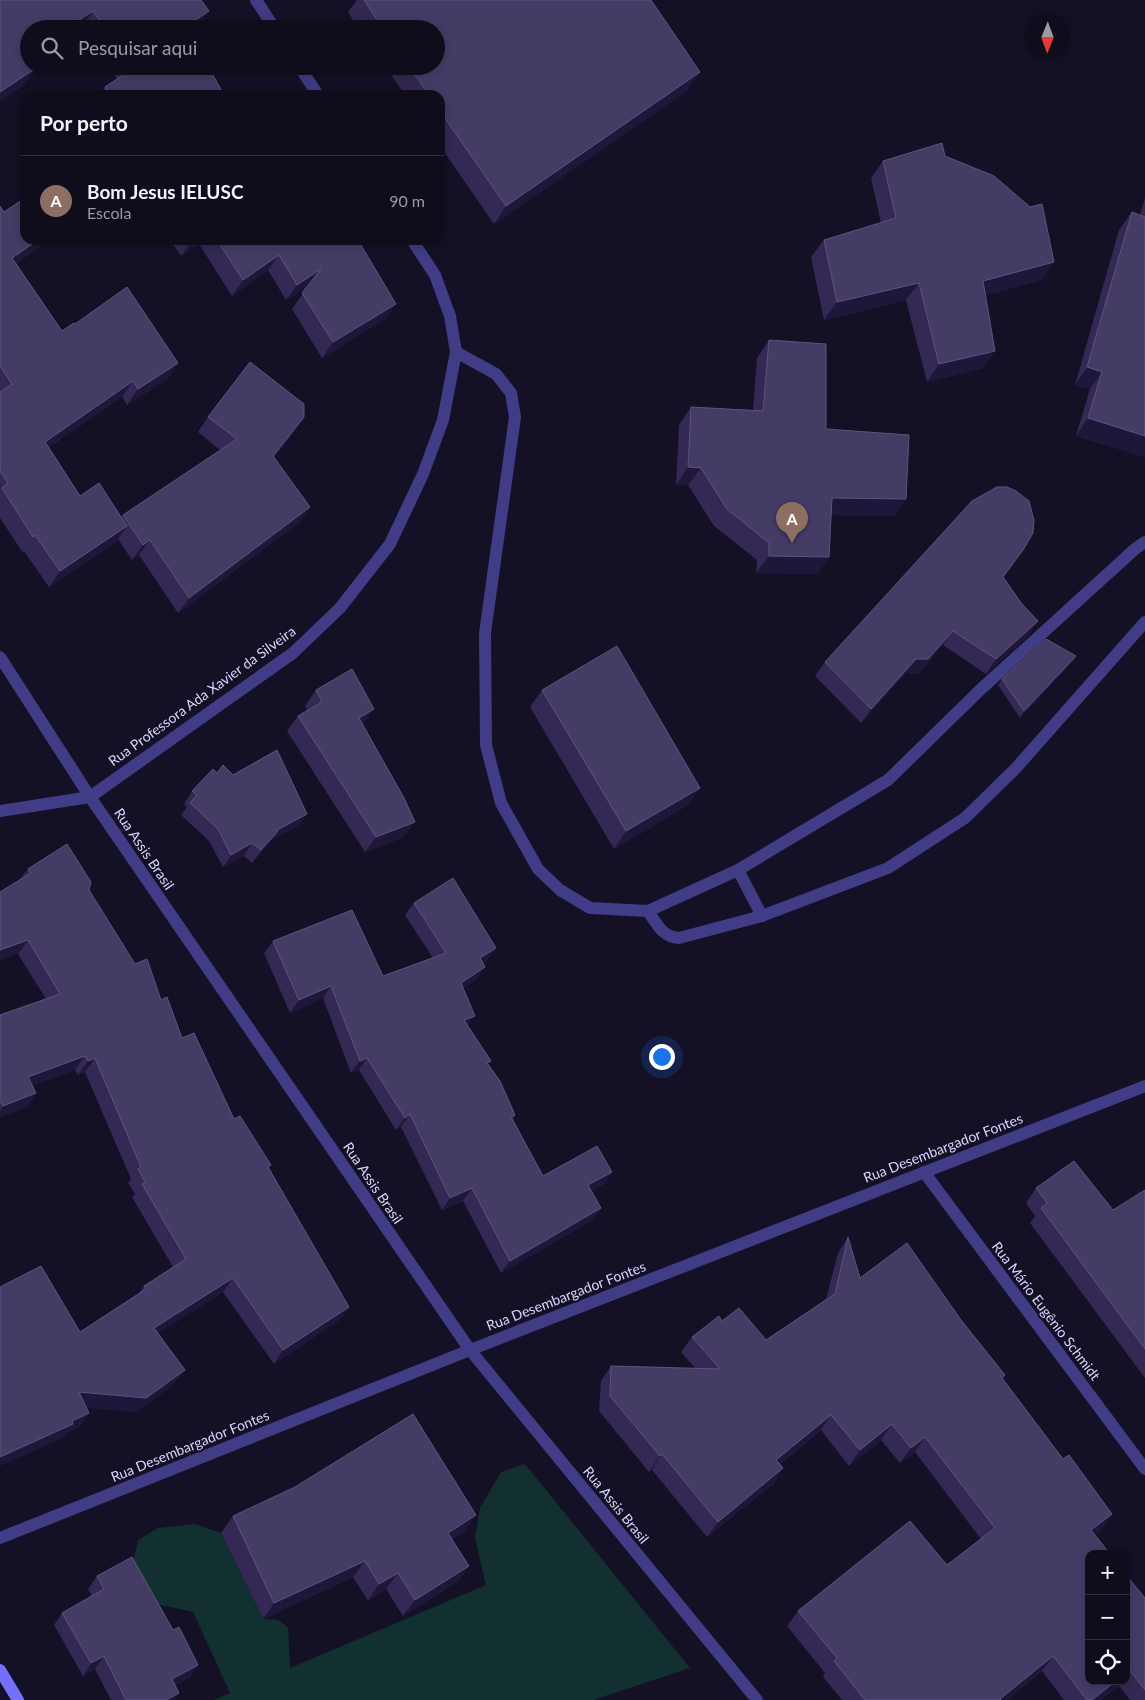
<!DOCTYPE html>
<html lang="pt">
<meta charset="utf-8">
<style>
:root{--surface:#0f0c1c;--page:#1d1a29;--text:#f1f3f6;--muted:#9b9ba3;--line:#2f2c3b;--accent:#06defa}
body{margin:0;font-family:Lato,sans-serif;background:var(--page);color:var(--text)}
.controls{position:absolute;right:15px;bottom:15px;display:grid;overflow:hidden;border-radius:10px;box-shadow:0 2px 12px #0003}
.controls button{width:45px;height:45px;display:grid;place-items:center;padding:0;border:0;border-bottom:1px solid var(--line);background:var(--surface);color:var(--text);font:25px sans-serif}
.compass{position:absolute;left:1025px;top:15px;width:45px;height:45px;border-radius:50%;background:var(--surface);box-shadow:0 2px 12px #0003;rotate:181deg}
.you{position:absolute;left:661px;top:1056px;width:18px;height:18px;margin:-12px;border:4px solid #fff;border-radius:50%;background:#1a73e8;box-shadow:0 0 0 8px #1a73e833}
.badge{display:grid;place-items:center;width:32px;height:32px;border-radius:50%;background:var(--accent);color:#fff;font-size:16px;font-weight:700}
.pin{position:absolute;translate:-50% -41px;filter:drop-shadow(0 1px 2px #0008)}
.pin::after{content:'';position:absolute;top:26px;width:18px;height:15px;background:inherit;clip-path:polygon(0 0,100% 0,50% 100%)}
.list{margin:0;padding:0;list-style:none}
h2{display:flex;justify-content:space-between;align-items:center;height:65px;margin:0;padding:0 20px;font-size:21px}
h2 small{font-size:16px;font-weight:400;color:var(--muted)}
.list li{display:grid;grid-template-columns:32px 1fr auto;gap:15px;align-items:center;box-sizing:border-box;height:90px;padding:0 20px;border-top:1px solid var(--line)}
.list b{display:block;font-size:19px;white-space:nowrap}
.list p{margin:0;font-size:16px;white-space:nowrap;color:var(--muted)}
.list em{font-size:16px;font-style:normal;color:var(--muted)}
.icon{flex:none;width:28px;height:28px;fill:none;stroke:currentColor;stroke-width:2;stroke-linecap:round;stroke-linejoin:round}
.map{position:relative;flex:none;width:1145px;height:1700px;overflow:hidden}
.search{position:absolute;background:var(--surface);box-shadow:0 2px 12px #0003;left:20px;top:20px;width:425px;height:55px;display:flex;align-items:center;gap:12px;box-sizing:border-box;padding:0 18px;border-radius:28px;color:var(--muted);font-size:19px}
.panel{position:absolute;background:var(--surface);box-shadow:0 2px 12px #0003;left:20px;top:90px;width:425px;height:155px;border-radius:15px}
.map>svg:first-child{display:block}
</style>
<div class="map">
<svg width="1145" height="1700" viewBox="0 0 1145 1700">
<rect width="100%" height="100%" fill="#141026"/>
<!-- green -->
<polygon fill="#133030" points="525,1464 690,1668 593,1700 214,1700 230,1693 193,1612 152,1603 132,1567 138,1540 158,1528 195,1524 221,1533 263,1619 278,1620 288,1627 290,1668 486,1585 475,1538 480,1508 501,1472"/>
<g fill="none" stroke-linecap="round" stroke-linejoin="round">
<!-- lane -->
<g stroke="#403c85" stroke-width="12">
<polyline points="456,352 496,374 511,393 515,417 485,633 486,745 501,803 538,869 560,890 590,908 648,911 738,870 888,780 980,690 1135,549 1145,542"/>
<polyline points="738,870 762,916"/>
<path d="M648,911C657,924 662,937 679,938L762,916L888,868L965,818L1016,768L1145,622"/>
</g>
<!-- street -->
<g stroke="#403c85" stroke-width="12">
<polyline points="256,0 275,29"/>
<polyline points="299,66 318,95"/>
<polyline points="0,657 90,797 470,1350 757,1700"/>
<polyline points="0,811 90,797 293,653 340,608 390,544 423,474 443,420 456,352 450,316 435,275 412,240"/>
<polyline points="924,1172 1145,1469"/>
<polyline points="0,1538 470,1350 1145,1086"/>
</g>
<!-- secondary -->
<polyline stroke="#756ffc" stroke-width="12" points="0,1670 18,1700"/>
</g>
<!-- wall -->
<g fill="#332954">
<polygon points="0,0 201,0 198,26 194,29 84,29 82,27 79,29 29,29 25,84 0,101"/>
<polygon points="357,0 651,0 688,90 494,224 440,146 440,95 405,95 385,66 436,66 436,29 359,29 348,12"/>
<polygon points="109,66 208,66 224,95 99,95 105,87 117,79"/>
<polygon points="945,156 1030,207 1042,280 986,295 983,368 927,382 906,300 824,320 811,257 824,240 881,223 871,178 883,161"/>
<polygon points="1145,198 1145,457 1076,436 1090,389 1075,385 1119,230 1132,212 1140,215"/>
<polygon points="0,206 25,240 50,240 16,263 62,331 75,324 178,363 167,379 127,405 122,397 49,447 80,496 121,517 123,515 220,450 198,432 208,417 304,417 294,432 274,457 310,507 300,522 178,613 139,555 132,560 118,539 116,542 49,587 24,551 23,553 0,518"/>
<polygon points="170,240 358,240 385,319 322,358 292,309 308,286 286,300 268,270 232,296 199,244 181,256"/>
<polygon points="769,340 826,429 906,499 894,516 831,515 829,557 817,574 756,573 757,560 714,526 688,485 676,485 679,425 691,407 753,410 757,358"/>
<polygon points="1013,565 1003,577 1028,636 986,674 943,645 918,674 906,673 861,723 815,676 825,662"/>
<polygon points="1076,656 1072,662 1020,718 998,685 1002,679"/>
<polygon points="316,690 363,725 404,837 365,852 287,731 298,716 307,710 305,706"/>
<polygon points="542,690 700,788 688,805 614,849 530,707"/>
<polygon points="217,773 233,775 307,814 298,826 271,840 252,863 244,856 223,867 209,841 181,815 187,807 184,804 192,791"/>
<polygon points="28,869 89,890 135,964 161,1000 182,1038 234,1119 271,1165 268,1168 349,1307 339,1320 274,1364 223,1292 158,1333 175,1383 136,1412 86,1407 89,1413 79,1427 66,1433 63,1438 80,1332 138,1294 144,1286 173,1267 132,1197 135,1194 128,1183 131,1179 85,1072 78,1075 75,1070 32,1085 36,1093 27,1107 0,1117 0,1015 46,999 18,954 21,878"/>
<polygon points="414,903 496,948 487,960 483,963 477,979 463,988 468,1026 515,1115 513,1119 543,1176 612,1172 604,1184 591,1191 601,1208 593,1220 501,1273 463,1201 442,1210 401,1127 396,1130 359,1070 351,1073 323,998 290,1013 264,953 273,941 383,976 433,958 405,915"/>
<polygon points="1036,1188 1113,1210 1145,1190 1145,1378 1030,1223 1035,1216 1026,1203"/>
<polygon points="848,1237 860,1278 961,1320 1005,1375 1002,1379 1063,1459 1112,1514 1101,1530 1094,1535 1089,1681 1126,1681 1126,1575 1145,1598 1145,1700 1130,1700 1119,1686 1101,1700 1064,1700 1042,1671 1007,1700 842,1700 823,1677 825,1673 787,1626 798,1611 947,1565 981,1539 915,1452 900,1463 881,1440 849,1466 821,1430 780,1464 783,1468 773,1484 707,1537 652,1470 649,1472 599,1411 601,1381 611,1366 695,1368 681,1352 692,1337 722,1321 766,1340 826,1299 838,1253"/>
<polygon points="233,1516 464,1532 452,1539 469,1566 457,1582 403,1616 386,1589 368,1601 353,1577 263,1619 221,1533"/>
<polygon points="97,1576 190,1677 175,1685 179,1693 175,1700 111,1700 95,1669 83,1676 54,1625 62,1613 92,1596 88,1589"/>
</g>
<!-- shaded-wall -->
<g fill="#1f173a">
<polygon points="93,11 82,27 79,29 65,29"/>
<polygon points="209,11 198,26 194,29 184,29 185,27"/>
<polygon points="29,51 29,60 25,53"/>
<polygon points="36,68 25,84 0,101 0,92"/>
<polygon points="700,72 688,90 494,224 506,206"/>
<polygon points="38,240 50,240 2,273 12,258"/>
<polygon points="193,240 202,240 199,244 181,256"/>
<polygon points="279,255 268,270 232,296 243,280"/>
<polygon points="1054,262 1042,280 971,299 983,281"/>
<polygon points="321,269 310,285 286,300 297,285"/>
<polygon points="919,283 906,300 824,320 837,302"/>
<polygon points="396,304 385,319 322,358 333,342"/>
<polygon points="995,351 983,368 927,382 939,364"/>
<polygon points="178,363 167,379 127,405 138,389"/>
<polygon points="1087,367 1102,372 1090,389 1075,385"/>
<polygon points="133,381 122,397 34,457 45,442"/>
<polygon points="304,417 294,432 262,471 273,456"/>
<polygon points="1088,418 1145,436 1145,457 1076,436"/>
<polygon points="688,467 701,468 688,485 676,485"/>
<polygon points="832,498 906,499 894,516 819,515"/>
<polygon points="310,507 300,522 178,613 189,598"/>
<polygon points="127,526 116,542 49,587 60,571"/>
<polygon points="150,540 139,555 132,560 143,545"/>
<polygon points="769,556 829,557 817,574 756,573"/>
<polygon points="1038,621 1028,636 986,674 996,659"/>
<polygon points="953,631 943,645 918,674 906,673 861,723 871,709 916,659"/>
<polygon points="1076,656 1072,662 1020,718 1024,711"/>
<polygon points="374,709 363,725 359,718"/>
<polygon points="700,788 688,805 614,849 626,831"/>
<polygon points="307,814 298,826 271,840 252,863 277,830"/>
<polygon points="415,822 404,837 365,852 376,837"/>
<polygon points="252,843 244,856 223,867 231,855"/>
<polygon points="28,940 18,954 0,960 0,950"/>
<polygon points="496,948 487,960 472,970 480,958"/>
<polygon points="485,967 477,979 452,995 461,983"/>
<polygon points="331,986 323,998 290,1013 299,1000"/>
<polygon points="475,1016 466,1028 464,1020"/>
<polygon points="85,1056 75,1070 18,1091 28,1077"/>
<polygon points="95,1058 85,1072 78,1075 88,1061"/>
<polygon points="367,1058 359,1070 351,1073 360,1061"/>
<polygon points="36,1093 27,1107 0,1117 0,1111 3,1106"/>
<polygon points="410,1114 401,1127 396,1130 405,1118"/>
<polygon points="612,1172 604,1184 580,1197 588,1185"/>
<polygon points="472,1188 463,1201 442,1210 450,1198"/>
<polygon points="601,1208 593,1220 501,1273 510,1261"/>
<polygon points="233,1278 223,1292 145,1342 154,1328"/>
<polygon points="349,1307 339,1320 274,1364 283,1350"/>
<polygon points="185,1370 175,1383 136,1412 69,1406 79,1392"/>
<polygon points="89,1413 79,1427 66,1433 63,1438 0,1466 0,1457"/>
<polygon points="831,1415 821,1430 766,1475 776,1460"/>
<polygon points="892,1424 881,1440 849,1466 860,1450"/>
<polygon points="925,1437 915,1452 900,1463 911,1448"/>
<polygon points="662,1454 652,1470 649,1472 660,1456"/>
<polygon points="783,1468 773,1484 707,1537 718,1522"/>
<polygon points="1112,1514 1101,1530 1080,1546 1091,1530"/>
<polygon points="476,1515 464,1532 437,1549 448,1533"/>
<polygon points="365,1561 353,1577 263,1619 274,1603"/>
<polygon points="469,1566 457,1582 403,1616 415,1600"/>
<polygon points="398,1573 386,1589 368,1601 379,1584"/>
<polygon points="104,1656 95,1669 83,1676 91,1663"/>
<polygon points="1053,1656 1042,1671 1007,1700 999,1700"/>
<polygon points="198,1665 190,1677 163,1691 172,1679"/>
<polygon points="1116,1681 1123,1681 1119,1686 1101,1700 1092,1700"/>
<polygon points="179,1693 175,1700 166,1700"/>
</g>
<!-- building -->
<g fill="#453c66" stroke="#5c547e">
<polygon points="0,0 201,0 209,11 185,27 186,29 105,29 93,11 65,29 29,29 29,51 25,53 29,58 29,66 34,66 36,68 0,92"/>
<polygon points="364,0 651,0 700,72 506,206 440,111 440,95 429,95 409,66 436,66 436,29 383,29"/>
<polygon points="130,66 208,66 224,95 109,95 105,87 132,69"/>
<polygon points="942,143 945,156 994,176 1030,207 1042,204 1054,262 983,281 995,351 939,364 919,283 837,302 824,240 896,218 883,161"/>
<polygon points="25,198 25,240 38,240 12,258 62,331 74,323 75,324 127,287 178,363 138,389 133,381 45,442 80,496 99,483 127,526 60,571 35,535 33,537 2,488 8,483 0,471 0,392 12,384 0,366 0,206 4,212"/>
<polygon points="1132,212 1145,217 1145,436 1088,418 1102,372 1087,367"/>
<polygon points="217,240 358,240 396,304 333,342 302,293 321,269 297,285 279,255 243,280"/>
<polygon points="769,340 826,344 826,429 909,435 906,499 832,498 829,557 769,556 769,543 727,509 701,468 688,467 691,407 763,411"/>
<polygon points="250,362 304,404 304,417 273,456 310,507 189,598 150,540 143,545 123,515 237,439 208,417"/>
<polygon points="997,487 1007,487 1016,491 1029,501 1034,520 1033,533 1023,550 1003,577 1022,604 1038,621 996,659 953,631 928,659 916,659 871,709 825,662 972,501"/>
<polygon points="1046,639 1076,656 1024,711 1002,679"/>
<polygon points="617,646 700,788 626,831 542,690"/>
<polygon points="352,669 374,709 359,718 404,798 415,822 376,837 298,716 322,702 316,690"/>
<polygon points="277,750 307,814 277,830 278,831 261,850 252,843 231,855 218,829 190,803 197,795 192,791 213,769 217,773 223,765 233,775"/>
<polygon points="67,844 91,882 89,890 135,964 147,959 161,1000 167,997 182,1038 194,1033 234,1119 240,1116 271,1165 268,1167 349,1307 283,1350 233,1278 154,1328 185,1370 146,1398 79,1392 89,1413 72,1421 73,1424 0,1457 0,1287 41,1266 80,1332 146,1289 144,1286 186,1259 142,1184 145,1182 138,1169 141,1167 95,1058 88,1061 85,1056 28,1077 36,1093 3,1106 0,1100 0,1015 60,994 28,940 0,950 0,892 31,873 28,869"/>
<polygon points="453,878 496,948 480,958 485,967 461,983 475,1016 464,1020 491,1061 487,1063 500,1081 515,1115 511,1117 543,1176 597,1146 612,1172 588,1185 601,1208 510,1261 472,1188 450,1198 410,1114 405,1118 367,1058 360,1061 331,986 299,1000 273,941 352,910 383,976 446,953 414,903"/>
<polygon points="1074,1161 1113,1210 1145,1190 1145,1349 1041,1208 1047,1203 1036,1188"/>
<polygon points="848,1237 860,1278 907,1243 961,1320 1005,1375 1002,1378 1063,1459 1069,1455 1112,1514 1091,1530 1110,1554 1089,1554 1089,1681 1116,1681 1092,1700 1087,1700 1053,1656 1000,1699 1001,1700 865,1700 834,1661 837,1658 798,1611 910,1521 947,1565 995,1528 925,1437 911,1448 892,1424 860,1450 831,1415 776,1460 783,1468 718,1522 662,1454 660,1456 610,1396 611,1366 720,1369 692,1337 719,1316 722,1321 739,1308 766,1340 835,1294"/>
<polygon points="413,1414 476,1515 448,1533 469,1566 415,1600 398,1573 379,1584 365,1561 274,1603 233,1516 295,1487"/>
<polygon points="132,1557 173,1630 179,1627 198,1665 172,1679 179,1693 166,1700 126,1700 104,1656 91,1663 62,1613 104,1589 97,1576"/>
<polygon points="1126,1575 1145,1598 1145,1690 1130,1671 1126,1674"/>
</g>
<g text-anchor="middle" stroke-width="4.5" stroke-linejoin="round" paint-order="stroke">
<!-- street labels -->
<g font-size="14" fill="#dbd6fe" stroke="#141026">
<text transform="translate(202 696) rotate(-36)" y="5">Rua Professora Ada Xavier da Silveira</text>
<text transform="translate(144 849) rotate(56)" y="5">Rua Assis Brasil</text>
<text transform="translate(943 1148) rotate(-21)" y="5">Rua Desembargador Fontes</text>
<text transform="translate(373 1183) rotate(56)" y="5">Rua Assis Brasil</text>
<text transform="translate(566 1296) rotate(-21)" y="5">Rua Desembargador Fontes</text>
<text transform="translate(1046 1311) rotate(53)" y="5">Rua Mário Eugênio Schmidt</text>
<text transform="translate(190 1446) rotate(-22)" y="5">Rua Desembargador Fontes</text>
<text transform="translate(616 1505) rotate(51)" y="5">Rua Assis Brasil</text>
</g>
</g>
</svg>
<div class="controls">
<button>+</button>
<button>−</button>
<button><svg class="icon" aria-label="locate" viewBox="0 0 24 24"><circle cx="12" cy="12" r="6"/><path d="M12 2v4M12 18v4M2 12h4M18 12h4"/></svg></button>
</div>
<svg class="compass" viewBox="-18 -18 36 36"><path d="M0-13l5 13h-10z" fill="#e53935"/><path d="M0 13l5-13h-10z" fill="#9b9ba3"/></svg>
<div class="you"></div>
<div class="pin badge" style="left:792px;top:543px;background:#8d6e63">A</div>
<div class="search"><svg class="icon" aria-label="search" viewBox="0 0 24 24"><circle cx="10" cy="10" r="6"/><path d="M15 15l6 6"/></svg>Pesquisar aqui</div>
<section class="panel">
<h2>Por perto<small></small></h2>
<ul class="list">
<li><span class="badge" style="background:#8d6e63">A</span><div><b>Bom Jesus IELUSC</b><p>Escola</p></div><em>90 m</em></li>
</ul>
</section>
</div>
